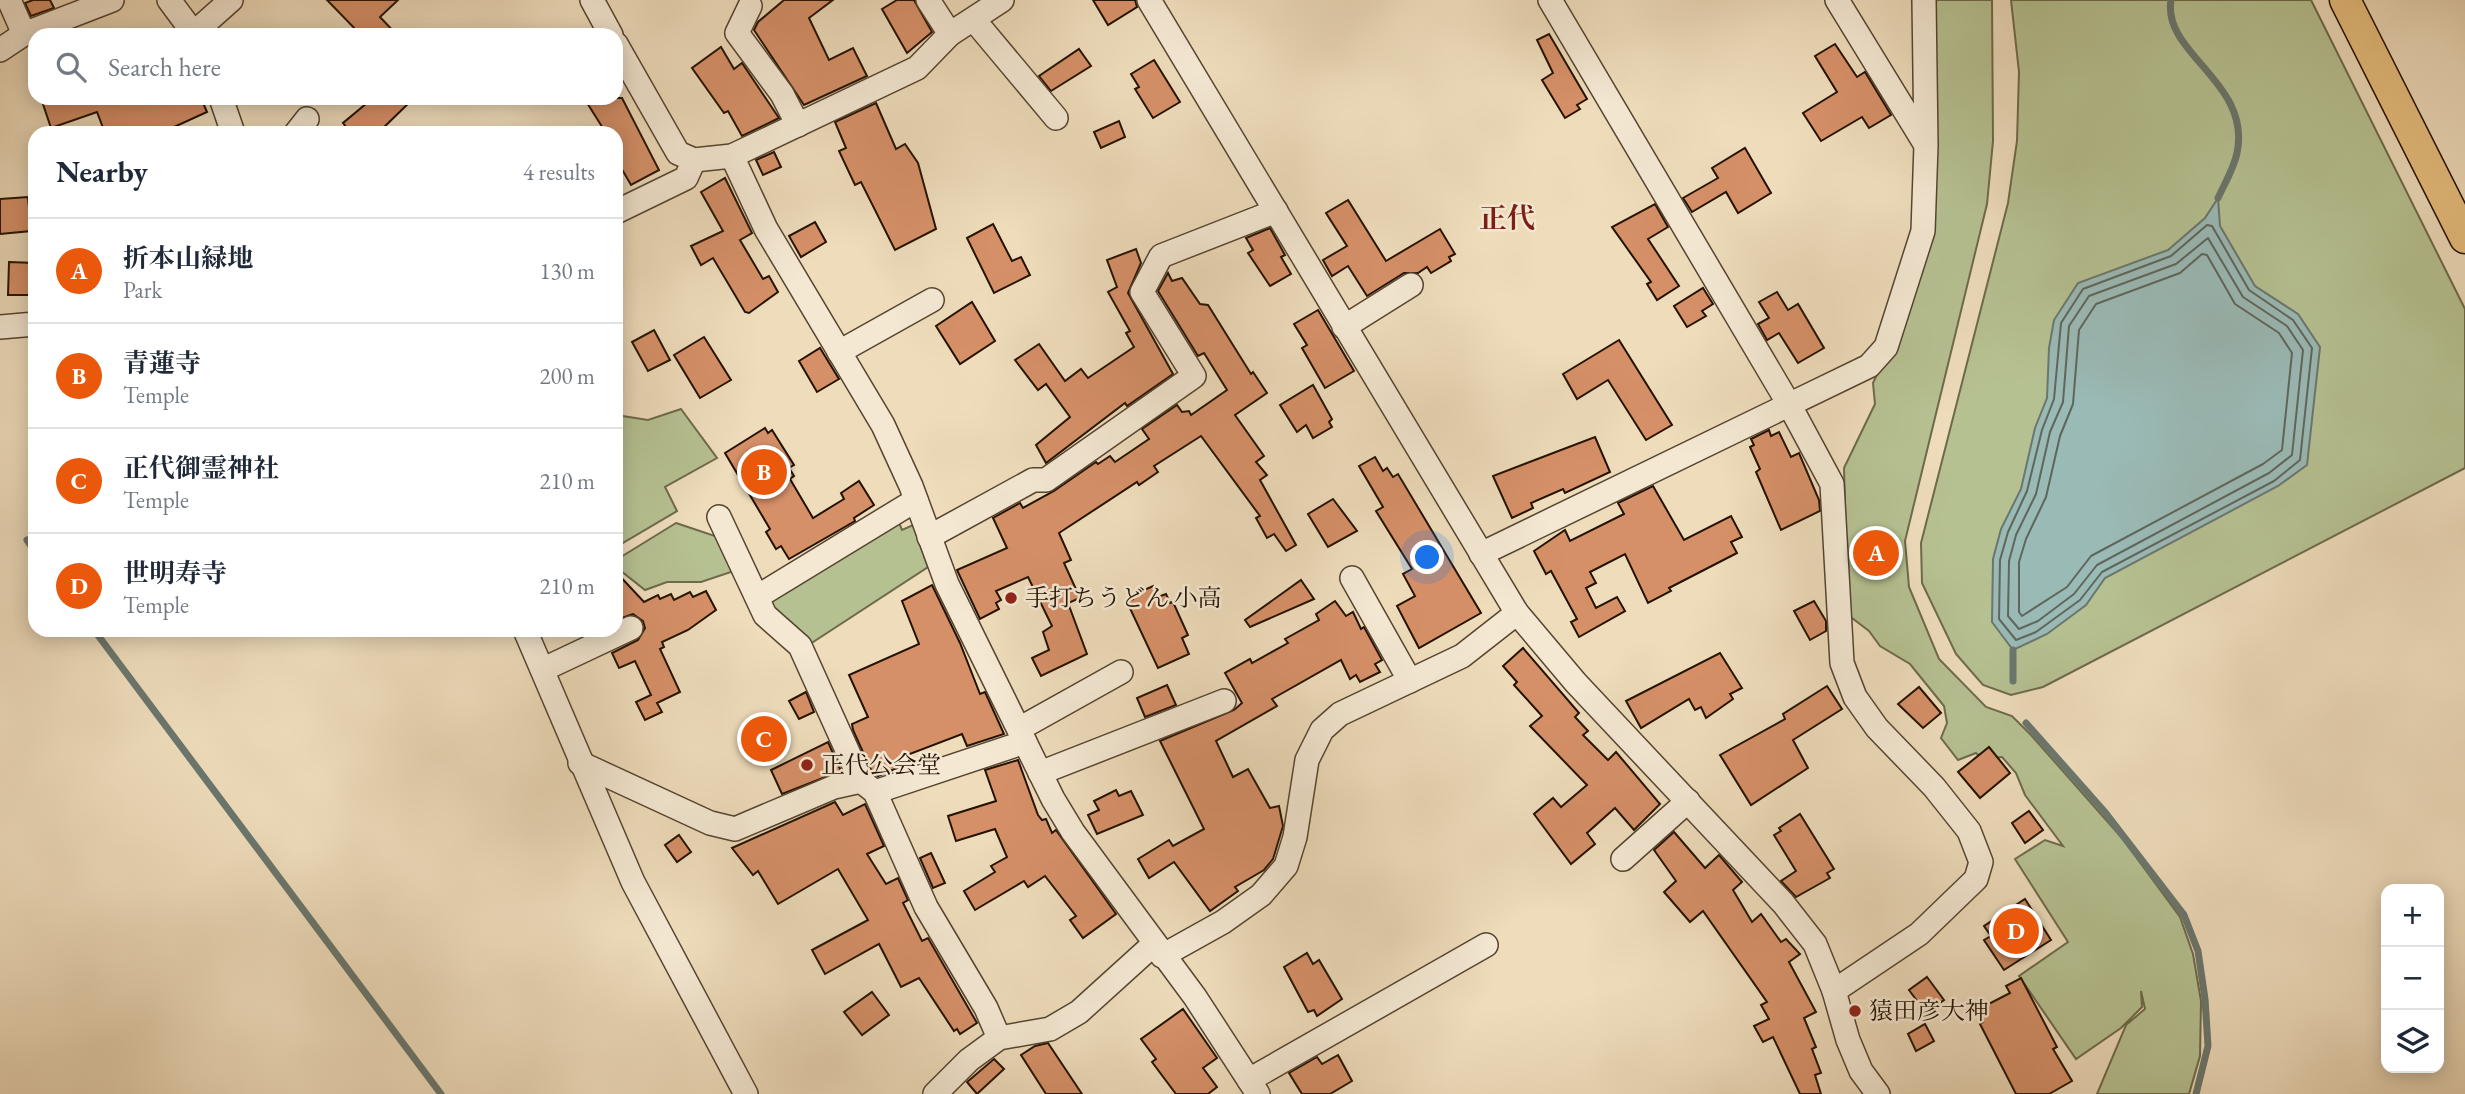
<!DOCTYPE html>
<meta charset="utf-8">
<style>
:root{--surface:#fff;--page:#f2f2f3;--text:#1f2937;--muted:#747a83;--line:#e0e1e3;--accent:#ea580c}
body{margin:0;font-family:"EB Garamond","Noto Serif JP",serif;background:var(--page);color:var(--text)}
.controls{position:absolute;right:21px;bottom:21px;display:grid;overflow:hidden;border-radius:14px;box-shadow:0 4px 18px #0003}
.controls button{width:63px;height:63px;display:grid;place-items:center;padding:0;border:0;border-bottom:2px solid var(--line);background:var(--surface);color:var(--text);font:35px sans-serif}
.you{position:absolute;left:1428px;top:558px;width:24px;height:24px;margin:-18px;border:5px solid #fff;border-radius:50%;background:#1a73e8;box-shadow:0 0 0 10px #1a73e833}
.badge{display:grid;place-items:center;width:46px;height:46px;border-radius:50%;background:var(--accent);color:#fff;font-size:23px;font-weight:700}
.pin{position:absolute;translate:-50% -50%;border:4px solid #fff;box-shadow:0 2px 7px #0006}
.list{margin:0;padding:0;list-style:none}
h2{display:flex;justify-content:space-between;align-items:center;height:91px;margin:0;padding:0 28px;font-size:30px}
h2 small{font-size:23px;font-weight:400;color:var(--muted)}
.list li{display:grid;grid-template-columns:46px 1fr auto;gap:21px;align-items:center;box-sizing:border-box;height:105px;padding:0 28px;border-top:2px solid var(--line)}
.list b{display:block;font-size:26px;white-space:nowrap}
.list p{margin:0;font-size:23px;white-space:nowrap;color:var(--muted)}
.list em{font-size:23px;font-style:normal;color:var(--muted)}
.icon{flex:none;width:38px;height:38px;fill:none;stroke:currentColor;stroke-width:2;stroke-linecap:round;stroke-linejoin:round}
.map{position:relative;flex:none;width:2465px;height:1094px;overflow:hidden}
.search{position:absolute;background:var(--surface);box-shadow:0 4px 18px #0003;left:28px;top:28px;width:595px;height:77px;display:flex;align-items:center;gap:18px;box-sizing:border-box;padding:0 24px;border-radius:21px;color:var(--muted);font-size:26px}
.panel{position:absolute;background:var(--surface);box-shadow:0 4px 18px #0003;left:28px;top:126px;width:595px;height:511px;border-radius:21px}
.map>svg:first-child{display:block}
</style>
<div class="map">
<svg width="2465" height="1094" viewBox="0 0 2465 1094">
<rect width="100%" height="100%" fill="#eedcbb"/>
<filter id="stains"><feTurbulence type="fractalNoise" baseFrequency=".00286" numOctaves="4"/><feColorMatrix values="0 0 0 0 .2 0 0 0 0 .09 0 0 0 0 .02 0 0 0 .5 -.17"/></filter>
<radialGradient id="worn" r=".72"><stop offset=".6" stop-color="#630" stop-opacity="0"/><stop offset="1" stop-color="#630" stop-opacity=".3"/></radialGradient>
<!-- green -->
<g fill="#b6c192" stroke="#6d6a4a" stroke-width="2">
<polygon points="1931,0 1992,0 1993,141 1987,204 1905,541 1909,587 1939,659 1986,707 2012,716 2031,735 2122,838 2180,917 2193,954 2201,1001 2200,1056 2189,1094 2097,1094 2126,1025 2145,1009 2141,991 2142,1007 2121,1028 2076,1059 2019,976 2068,942 2015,859 2045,840 2063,846 2025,795 2016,773 2002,757 1982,759 1976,753 1958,760 1941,738 1947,723 1944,706 1910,664 1880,646 1869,631 1848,615 1844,468 1875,404 1873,383 1885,357 1912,281"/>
<polygon points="2011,0 2311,0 2465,309 2465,468 2043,687 2011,695 1983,685 1956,654 1922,583 1921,543 2008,203 2017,141 2019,72"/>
<polygon points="681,409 717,458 665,487 677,511 616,547 616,415 648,420"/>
<polygon points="897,518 902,530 913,525 928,567 807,646 763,601"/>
<polygon points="676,523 718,537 737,570 701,582 667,582 645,590 616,567 616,560"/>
</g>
<!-- water -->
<polygon fill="#9abab6" stroke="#6b776e" stroke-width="2" points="2218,198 2220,226 2255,286 2298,314 2320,347 2307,465 2278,486 2105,578 2086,605 2047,634 2013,650 1992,622 1993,559 2001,529 2021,489 2035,428 2047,398 2049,348 2054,320 2078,283 2168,250 2205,218"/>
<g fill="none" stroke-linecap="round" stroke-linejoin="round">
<!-- shore -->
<g stroke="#5f665c" stroke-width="2">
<polygon points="2207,225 2212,226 2249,290 2293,320 2312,348 2300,460 2274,481 2102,572 2080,600 2036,632 2016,640 1999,619 2000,560 2008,532 2027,491 2042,430 2054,399 2061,323 2083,289 2171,256"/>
<polygon points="2208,238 2243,297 2287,326 2303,350 2292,455 2269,473 2097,565 2074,594 2038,621 2019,629 2008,616 2009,561 2016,535 2036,494 2050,432 2063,402 2069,326 2089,296 2176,264"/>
<polygon points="2202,254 2207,255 2235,304 2279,333 2292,353 2282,450 2263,464 2091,556 2067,587 2022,616 2019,612 2019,562 2026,539 2046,497 2060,436 2073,404 2079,330 2096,304 2180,273"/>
</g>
<!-- stream -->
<g stroke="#6b776e" stroke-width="7">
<path d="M2171,0C2162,54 2252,82 2237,153C2234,168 2225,183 2218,198"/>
<polyline points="27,540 35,552"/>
<polyline points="94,630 441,1094"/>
<polyline points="2013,681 2013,650"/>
<polyline points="2026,723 2104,811 2184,915 2198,951 2205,999 2208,1046 2196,1094"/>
</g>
</g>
<!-- building -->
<g fill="#d69068" stroke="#241201" stroke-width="2">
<polygon points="33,0 50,0 54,8 31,16 25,3"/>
<polygon points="327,0 398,0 380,17 397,35 361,35"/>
<polygon points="784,0 833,0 809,18 829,60 853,48 867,76 804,105 754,30 758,22"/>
<polygon points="897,0 914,0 932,32 907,53 882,9"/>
<polygon points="1093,0 1135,0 1137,7 1108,25"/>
<polygon points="1549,34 1587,99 1577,105 1580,109 1565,118 1542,80 1553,73 1537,40"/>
<polygon points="1835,44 1857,77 1865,72 1891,115 1869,128 1862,117 1821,141 1803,113 1837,92 1815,56"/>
<polygon points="721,47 734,69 742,63 779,118 742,136 728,111 724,113 692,68"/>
<polygon points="1079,49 1091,66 1051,91 1039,76"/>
<polygon points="1154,60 1180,102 1153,118 1135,89 1139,87 1131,74"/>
<polygon points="41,98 201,98 207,112 161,133 105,133 97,112 51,128"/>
<polygon points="373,98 414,98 378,133 351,133 343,123"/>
<polygon points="584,98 622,98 659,170 631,185 616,159 616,133 606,133"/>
<polygon points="876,103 896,149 905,144 918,163 936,229 895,250 861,182 855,185 839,151 846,148 835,122"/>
<polygon points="1119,121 1125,137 1101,148 1094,132"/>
<polygon points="1745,148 1771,193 1738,213 1726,192 1692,212 1683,198 1718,178 1712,168"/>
<polygon points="774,152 781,167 763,175 756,160"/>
<polygon points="725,178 752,233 740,240 763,279 769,276 778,292 749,313 745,312 713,258 701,265 691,246 723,231 701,192"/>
<polygon points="28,197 31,231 0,234 0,199"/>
<polygon points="1348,200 1386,261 1440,229 1455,254 1449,257 1451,261 1431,273 1427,267 1418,273 1404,273 1367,296 1348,266 1332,276 1323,260 1347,246 1326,213"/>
<polygon points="1655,204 1668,227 1648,239 1679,286 1657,300 1647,284 1651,282 1612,227"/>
<polygon points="815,222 826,242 801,257 789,236"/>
<polygon points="993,224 1012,261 1021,257 1030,275 994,293 967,238"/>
<polygon points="1270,228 1285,255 1281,257 1291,274 1270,286 1248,253 1253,250 1246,238"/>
<polygon points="1136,249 1141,263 1128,293 1173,374 1127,406 1125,403 1046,463 1036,445 1070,417 1046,384 1038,390 1015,360 1039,344 1065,381 1081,369 1088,378 1134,347 1126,333 1130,331 1108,292 1117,287 1107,260"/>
<polygon points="9,262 35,263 35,295 8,295"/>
<polygon points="1168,273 1172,281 1182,278 1200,304 1208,305 1251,374 1253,372 1267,393 1235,415 1264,456 1256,462 1267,475 1260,480 1296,545 1286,551 1274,534 1267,538 1256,518 1260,516 1201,436 1154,466 1158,472 1139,485 1137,482 1059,533 1071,560 1064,563 1080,598 1068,603 1087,654 1041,676 1032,658 1049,650 1043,632 1052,626 1028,577 996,591 1001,600 996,603 999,609 980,619 957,570 1007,548 993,518 1020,503 1023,508 1054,491 1096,462 1098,464 1110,456 1115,462 1149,439 1142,429 1177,405 1182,412 1189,411 1191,415 1227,390 1204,353 1198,356 1158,291"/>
<polygon points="1703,288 1713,304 1702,311 1706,316 1687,327 1674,306"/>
<polygon points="1777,292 1788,310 1798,304 1824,348 1798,363 1779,333 1767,340 1758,324 1769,318 1759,302"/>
<polygon points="972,302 995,341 960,364 936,326"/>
<polygon points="1318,310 1354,371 1325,388 1302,348 1307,345 1294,324"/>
<polygon points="654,330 670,360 648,371 632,342"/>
<polygon points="704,337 731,380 700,398 674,355"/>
<polygon points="1619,340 1672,425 1646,440 1608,380 1577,399 1563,374"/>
<polygon points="820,348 839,379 817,392 799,361"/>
<polygon points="1313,385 1332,419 1329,422 1332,427 1313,438 1306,425 1297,432 1280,405"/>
<polygon points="765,428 768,433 772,430 794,465 789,468 794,476 790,479 813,518 844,499 841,493 859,481 874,505 854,518 855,521 789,559 781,546 776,549 766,532 770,529 725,453"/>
<polygon points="1769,430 1771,436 1779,432 1791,457 1799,453 1819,500 1820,511 1781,530 1756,472 1760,469 1750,447 1754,445 1751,439"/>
<polygon points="1595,437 1610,472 1565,493 1563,489 1531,503 1533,508 1512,518 1493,476"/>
<polygon points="1375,457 1383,471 1387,468 1393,477 1398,474 1481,613 1419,648 1397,606 1415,596 1403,574 1412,569 1376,511 1383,507 1359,466"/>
<polygon points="1653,486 1684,540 1731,516 1742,537 1731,542 1737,553 1669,588 1671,591 1648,603 1625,554 1590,572 1596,583 1586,588 1596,608 1617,597 1625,611 1579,637 1571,622 1577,619 1551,571 1546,574 1534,551 1565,530 1570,541 1624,514 1618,503"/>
<polygon points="1333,499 1357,531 1328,547 1308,514"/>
<polygon points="616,572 644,602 658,595 660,599 671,594 674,600 690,592 693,597 706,591 716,610 688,630 662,642 664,647 660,649 680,692 657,703 662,712 645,720 636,702 651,695 635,661 619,668 612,653 638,640 645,628 643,621 633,614 616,620"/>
<polygon points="1301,580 1314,599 1250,627 1245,620"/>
<polygon points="932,585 960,643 980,694 985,692 1004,734 967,746 962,734 907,755 903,760 905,765 878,776 872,772 853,730 852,724 868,717 849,675 919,644 902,601"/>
<polygon points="1153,586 1158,597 1166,594 1170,603 1173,602 1188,635 1182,638 1189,654 1158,668 1127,602 1133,599 1131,596"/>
<polygon points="1335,601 1346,616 1353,612 1361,629 1364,627 1382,660 1375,664 1380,672 1360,682 1356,675 1350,679 1341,660 1272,699 1277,706 1216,741 1233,777 1248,769 1270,808 1279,806 1283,826 1273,859 1264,870 1235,887 1238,891 1210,911 1174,862 1149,878 1138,859 1169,840 1173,846 1204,829 1160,741 1234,710 1242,703 1225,673 1250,659 1252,663 1288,643 1285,639 1319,620 1316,614"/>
<polygon points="1814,601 1826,621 1826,631 1810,640 1794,611"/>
<polygon points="1523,648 1579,713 1575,717 1588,731 1583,735 1608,760 1616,752 1660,804 1634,830 1615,808 1587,833 1595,844 1571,864 1534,814 1553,798 1561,807 1587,785 1530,726 1542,716 1514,685 1517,682 1503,666"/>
<polygon points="1720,653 1742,688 1730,694 1733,699 1706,718 1701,707 1695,710 1689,699 1641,728 1626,701"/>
<polygon points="1167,685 1176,705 1145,717 1137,698"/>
<polygon points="1827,686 1842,709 1793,740 1808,768 1751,805 1720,755 1785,719 1783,714"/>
<polygon points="1919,687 1941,713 1923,728 1898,704"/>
<polygon points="806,692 814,712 799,719 789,701"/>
<polygon points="828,742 841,771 782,794 771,770"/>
<polygon points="1989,747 2010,773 1980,798 1958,772"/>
<polygon points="1018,760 1038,815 1042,820 1046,819 1052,833 1056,830 1116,914 1083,938 1070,920 1076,916 1045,876 1028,887 1024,881 975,910 964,891 995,872 991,866 1007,857 995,829 956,841 948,816 996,801 985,770"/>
<polygon points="1116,790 1119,796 1131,791 1143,815 1097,834 1088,815 1099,810 1094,801"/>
<polygon points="835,802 843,815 865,804 884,846 867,854 886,884 898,878 908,900 903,903 922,941 928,938 977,1023 960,1034 957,1029 954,1031 919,978 901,987 879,944 825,974 812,950 868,920 838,869 778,904 758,871 753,875 732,848"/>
<polygon points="2029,811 2043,830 2025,843 2012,823"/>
<polygon points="1800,814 1834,869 1827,873 1830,878 1796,897 1781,881 1796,871 1774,835 1781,831 1779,828"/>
<polygon points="1674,832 1705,868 1719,855 1742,882 1733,890 1752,922 1761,914 1781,942 1786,939 1800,954 1789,962 1816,1012 1804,1018 1816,1047 1812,1049 1821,1073 1815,1075 1821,1094 1800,1094 1773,1037 1763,1042 1754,1026 1769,1019 1761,1005 1767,1002 1703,911 1690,922 1664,892 1676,881 1654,850"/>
<polygon points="679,835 691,852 677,862 665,845"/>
<polygon points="931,853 945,883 933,888 920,858"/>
<polygon points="2025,899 2051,940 2004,970 1984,940 1991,936 1984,926"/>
<polygon points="1307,953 1313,964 1319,960 1342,999 1317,1016 1314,1010 1308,1012 1284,967"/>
<polygon points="1927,977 1944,1000 1926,1013 1909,990"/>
<polygon points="2021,978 2057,1047 2053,1049 2072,1081 2049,1094 2016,1094 1980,1024 1983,1022 1977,1010 2010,993 2006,986"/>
<polygon points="872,992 889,1015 862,1035 844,1012"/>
<polygon points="1183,1009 1217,1058 1203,1068 1217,1087 1208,1094 1176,1094 1152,1062 1156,1059 1141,1039"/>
<polygon points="1925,1024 1934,1041 1916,1051 1908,1034"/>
<polygon points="1048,1043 1082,1094 1046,1094 1021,1055 1035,1046"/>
<polygon points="1338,1055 1352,1081 1330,1094 1302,1094 1289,1073 1317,1057 1322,1064"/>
<polygon points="994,1059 1004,1069 977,1094 967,1082"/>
</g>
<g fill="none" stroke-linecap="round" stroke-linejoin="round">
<!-- minor casing -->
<g stroke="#564430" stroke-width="26">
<g id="minor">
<polyline points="9,0 24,34"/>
<polyline points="169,0 195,35"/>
<polyline points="592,0 611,35"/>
<polyline points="928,0 950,34"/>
<polyline points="1149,0 1517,613 1576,683 1783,903 1815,944 1834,991 1848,1040 1861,1071 1878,1094"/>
<polyline points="1550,0 1790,406 1832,484 1842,663 1855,697 1877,728 1934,787 1969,831 1981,862 1976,879 1919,934 1834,991"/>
<polyline points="1837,0 1924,142"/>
<polyline points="750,6 737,33 782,94 798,125"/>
<polyline points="974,20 1056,118"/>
<polyline points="194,33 231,0"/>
<polyline points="616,44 678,153 694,160 732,156 917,68 950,34 1002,0"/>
<polyline points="0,50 24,34 112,0"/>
<polyline points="221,98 233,133"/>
<polyline points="296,133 307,119"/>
<polyline points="732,156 766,229 883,425 911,486 947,584 1053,799 1073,832 1195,997 1258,1094"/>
<polyline points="616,212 686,178 694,160"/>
<polyline points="0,327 35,324"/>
<polyline points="1344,327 1411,285"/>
<polyline points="839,352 932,300"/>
<polyline points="719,517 765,615 800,646 861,781 875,792 926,907 986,1008 999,1038"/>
<polyline points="929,537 1033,480 1046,480 1194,376 1142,292 1161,256 1276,211"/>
<polyline points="1481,554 1869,366 1886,347 1923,231 1926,145 1924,0"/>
<polyline points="1352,578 1410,681"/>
<polyline points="757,597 916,500"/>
<polyline points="525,630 633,882 746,1094"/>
<polyline points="544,669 631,628"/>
<polyline points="1019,729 1121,672"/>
<polyline points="580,763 710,823 735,829 834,787 861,781"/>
<polyline points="1040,773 1224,701"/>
<polyline points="875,792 1025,742"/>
<polyline points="1623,859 1688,801"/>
<polyline points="1162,956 1223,922 1261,895 1286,866 1295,837 1307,760 1322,730 1340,714 1462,656 1517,613"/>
<polyline points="1249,1080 1486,945"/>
<polyline points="935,1094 969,1060 999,1038 1050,1029 1079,1012 1154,944"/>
</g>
</g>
<!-- major casing -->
<g stroke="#241201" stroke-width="33">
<polyline id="major" points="2345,0 2465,238"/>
</g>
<!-- minor -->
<use href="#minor" stroke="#f4e8d3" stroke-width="23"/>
<!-- major -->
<use href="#major" stroke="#e7be7e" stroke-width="30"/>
</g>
<!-- markers -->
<g fill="#8f2418" stroke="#f4e8d3" stroke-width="2.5">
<circle cx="1011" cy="598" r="7"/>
<circle cx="807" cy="765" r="7"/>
<circle cx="1855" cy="1011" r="7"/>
</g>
<g text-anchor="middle" stroke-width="5" stroke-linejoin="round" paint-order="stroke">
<!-- poi labels -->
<g font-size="24" fill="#241201" stroke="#f4e8d3" text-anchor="start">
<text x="1025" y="606">手打ちうどん 小高</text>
<text x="821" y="773">正代公会堂</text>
<text x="1869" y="1019">猿田彦大神</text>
</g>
<!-- quarter labels -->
<g font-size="28" font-weight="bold" fill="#7a1f14" stroke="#f4e8d3">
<text x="1507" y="228">正代</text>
</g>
</g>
<rect width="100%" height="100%" filter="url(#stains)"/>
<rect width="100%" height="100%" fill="url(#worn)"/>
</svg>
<div class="controls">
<button>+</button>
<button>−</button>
<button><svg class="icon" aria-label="layers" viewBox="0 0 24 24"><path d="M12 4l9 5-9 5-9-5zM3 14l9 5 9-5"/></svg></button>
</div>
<div class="you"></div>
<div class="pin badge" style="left:1876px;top:553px">A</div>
<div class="pin badge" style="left:764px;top:472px">B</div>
<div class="pin badge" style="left:764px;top:739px">C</div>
<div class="pin badge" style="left:2016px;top:931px">D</div>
<div class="search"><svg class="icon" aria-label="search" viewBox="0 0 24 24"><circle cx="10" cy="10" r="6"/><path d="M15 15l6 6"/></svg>Search here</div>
<section class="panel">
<h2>Nearby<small>4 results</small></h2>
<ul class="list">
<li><span class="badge">A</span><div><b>折本山緑地</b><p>Park</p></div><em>130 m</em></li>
<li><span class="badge">B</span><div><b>青蓮寺</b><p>Temple</p></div><em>200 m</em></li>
<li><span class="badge">C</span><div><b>正代御霊神社</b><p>Temple</p></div><em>210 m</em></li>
<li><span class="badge">D</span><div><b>世明寿寺</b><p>Temple</p></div><em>210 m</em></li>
</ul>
</section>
</div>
